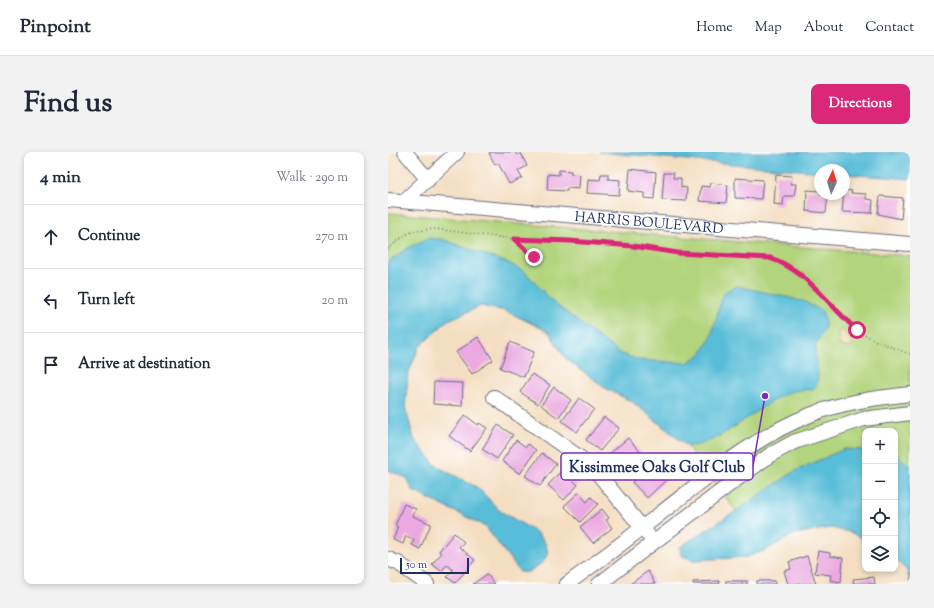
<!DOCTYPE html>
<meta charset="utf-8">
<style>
:root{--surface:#fff;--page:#f2f2f3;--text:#1f2937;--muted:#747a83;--line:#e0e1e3;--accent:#db2777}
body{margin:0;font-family:"Sorts Mill Goudy",serif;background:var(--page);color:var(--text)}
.controls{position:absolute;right:12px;bottom:12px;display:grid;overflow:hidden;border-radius:8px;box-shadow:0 2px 6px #0003}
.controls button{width:36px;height:36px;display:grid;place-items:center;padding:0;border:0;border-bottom:1px solid var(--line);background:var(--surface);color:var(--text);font:20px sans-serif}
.compass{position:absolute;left:426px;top:12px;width:36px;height:36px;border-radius:50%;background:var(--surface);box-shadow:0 2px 6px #0003;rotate:4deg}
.scale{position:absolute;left:12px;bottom:10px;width:69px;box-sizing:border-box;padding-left:4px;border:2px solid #1b2f5e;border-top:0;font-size:11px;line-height:14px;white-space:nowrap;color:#1b2f5e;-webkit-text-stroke:3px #fff;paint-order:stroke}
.stop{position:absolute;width:12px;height:12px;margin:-9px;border:3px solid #db2777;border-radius:50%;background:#fff}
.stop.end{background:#db2777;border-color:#fff;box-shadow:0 1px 4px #0008}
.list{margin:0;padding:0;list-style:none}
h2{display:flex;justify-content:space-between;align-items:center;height:52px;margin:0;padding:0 16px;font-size:17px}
h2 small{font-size:13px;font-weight:400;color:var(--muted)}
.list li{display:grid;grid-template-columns:26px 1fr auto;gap:12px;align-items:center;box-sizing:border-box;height:64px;padding:0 16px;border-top:1px solid var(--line)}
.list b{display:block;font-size:15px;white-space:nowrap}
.list em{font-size:13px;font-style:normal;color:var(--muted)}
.icon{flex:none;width:22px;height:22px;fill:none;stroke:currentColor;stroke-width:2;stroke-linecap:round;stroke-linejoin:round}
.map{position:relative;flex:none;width:522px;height:432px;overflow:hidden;border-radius:8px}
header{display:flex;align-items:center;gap:24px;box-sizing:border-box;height:56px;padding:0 20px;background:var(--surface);border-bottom:1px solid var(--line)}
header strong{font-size:19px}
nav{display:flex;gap:22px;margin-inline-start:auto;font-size:14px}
.intro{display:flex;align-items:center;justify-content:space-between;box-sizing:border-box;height:96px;padding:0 24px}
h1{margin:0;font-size:28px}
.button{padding:10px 18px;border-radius:8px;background:var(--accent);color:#fff;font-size:14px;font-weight:700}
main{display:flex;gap:24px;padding:0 24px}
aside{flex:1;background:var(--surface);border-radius:8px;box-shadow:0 2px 6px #0003}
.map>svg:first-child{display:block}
</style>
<header>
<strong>Pinpoint</strong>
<nav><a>Home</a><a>Map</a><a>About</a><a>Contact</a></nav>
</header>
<div class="intro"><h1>Find us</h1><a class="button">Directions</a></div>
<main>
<aside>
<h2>4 min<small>Walk · 290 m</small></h2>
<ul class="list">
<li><svg class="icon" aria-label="ahead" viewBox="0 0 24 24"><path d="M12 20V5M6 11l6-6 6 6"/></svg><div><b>Continue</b></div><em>270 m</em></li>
<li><svg class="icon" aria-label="left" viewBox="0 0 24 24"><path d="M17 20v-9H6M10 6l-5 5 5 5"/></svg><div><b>Turn left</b></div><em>20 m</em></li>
<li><svg class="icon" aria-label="arrive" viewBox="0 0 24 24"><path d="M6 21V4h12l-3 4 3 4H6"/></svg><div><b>Arrive at destination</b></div></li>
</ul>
</aside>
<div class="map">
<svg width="522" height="432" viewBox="0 0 522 432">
<rect width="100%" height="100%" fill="#fff"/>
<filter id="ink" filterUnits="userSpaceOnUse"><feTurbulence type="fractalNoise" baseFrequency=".025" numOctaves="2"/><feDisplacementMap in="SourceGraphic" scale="8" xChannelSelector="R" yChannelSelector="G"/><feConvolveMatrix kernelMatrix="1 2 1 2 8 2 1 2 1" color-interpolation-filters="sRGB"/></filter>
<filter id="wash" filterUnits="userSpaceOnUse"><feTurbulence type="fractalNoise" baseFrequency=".012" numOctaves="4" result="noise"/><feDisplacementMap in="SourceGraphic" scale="16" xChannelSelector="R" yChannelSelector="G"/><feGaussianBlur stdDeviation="0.9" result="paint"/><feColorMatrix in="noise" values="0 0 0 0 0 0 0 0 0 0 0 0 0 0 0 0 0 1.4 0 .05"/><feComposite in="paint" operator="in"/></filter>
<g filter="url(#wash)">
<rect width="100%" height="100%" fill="#f4dec1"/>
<!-- green -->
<polygon fill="#b2d47c" stroke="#66826d" points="0,61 522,104 522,432 519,419 507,407 507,279 477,279 477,388 462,380 443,376 406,382 376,399 358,405 305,408 293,403 292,395 348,359 299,294 245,250 219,237 178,207 161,180 118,159 93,154 60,168 31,195 20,222 17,255 26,287 48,314 90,336 112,359 148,380 157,391 160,401 155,410 140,420 132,420 97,374 25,339 19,326 0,318"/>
<!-- sand -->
<path fill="#eeda9e" stroke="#84847e" d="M452,177C457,178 464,188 464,193L462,195H456L451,193L450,182Z"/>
<!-- water -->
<g fill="#59bdd8" stroke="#3a769b">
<polygon points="211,0 522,0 522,27 456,22 456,18 432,18 432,20"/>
<path d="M40,86L53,87L120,111L137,120L166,151L210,185L233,202L251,208L299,211L313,202L323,185L334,145L338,139L349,134L415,149L434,159C442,180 432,178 428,194C425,208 435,224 426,237C418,238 407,238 399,241C371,253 328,296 299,294L245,250L219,237L178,207L161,180L149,173L118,159L93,154L60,168L31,195L20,222L17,255L26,287L48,314L90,336L112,359L148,380L157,391L160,401L155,410L140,420H132L97,374L25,339L19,326L0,318V110L23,94Z"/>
<polygon points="456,297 477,298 477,388 462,380 443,376 406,382 376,399 358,405 305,408 293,403 292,395 348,359 407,319"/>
<polygon points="507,301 522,314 522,432 519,419 507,407"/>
</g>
<g id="blocks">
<!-- building -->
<g fill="#eaa9e0">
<polygon points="103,0 127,0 129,3 133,1 139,14 130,19 134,26 121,32 110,11 107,13 101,1"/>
<polygon points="242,17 268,20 266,47 256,46 256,41 240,39"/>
<polygon points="171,18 183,19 183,22 192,23 191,37 179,36 179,39 159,38 160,22 171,23"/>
<polygon points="276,21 286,21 285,26 293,26 293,35 299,36 298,49 274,48"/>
<polygon points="213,22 220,22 220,27 232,28 231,43 199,41 200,27 212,28"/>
<polygon points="388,23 404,24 403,32 408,32 406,44 396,44 395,53 386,52"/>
<polygon points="347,26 375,28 373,47 347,46"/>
<polygon points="323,31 340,33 338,51 311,49 313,34 322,35"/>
<polygon points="419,38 432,39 432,42 440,42 438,61 418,59"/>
<polygon points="456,38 464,39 463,41 478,42 478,47 485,48 484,61 454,60"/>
<polygon points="492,44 515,46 513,67 490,62"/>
<polygon points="90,185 105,208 84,222 68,200"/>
<polygon points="122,190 146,200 136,225 112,216"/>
<polygon points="144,222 162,233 150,252 132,240"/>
<polygon points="46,230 75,231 74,254 45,252"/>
<polygon points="166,235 183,248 170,266 153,253"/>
<polygon points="191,246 206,257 189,280 174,269"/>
<polygon points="77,263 90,273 91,271 99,276 82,299 61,284"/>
<polygon points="216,265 231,276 212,299 198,288"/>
<polygon points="110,273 125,283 109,307 94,297"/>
<polygon points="240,286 257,305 237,323 218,305"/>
<polygon points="128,288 138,295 140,292 148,298 132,322 114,309"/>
<polygon points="154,301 168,312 152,334 137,324"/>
<polygon points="263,312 278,328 259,346 244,330"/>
<polygon points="174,318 190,333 176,348 160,333"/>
<polygon points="190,341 199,350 203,345 210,352 192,370 176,354"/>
<polygon points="16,352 28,357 25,364 43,372 32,397 24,393 26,388 18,384 15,392 5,388 10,375 7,374"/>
<polygon points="214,357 221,366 218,368 224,376 205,391 192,375"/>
<polygon points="66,381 76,390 71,395 87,408 67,431 59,425 65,418 59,413 53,419 44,412 53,402 51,399"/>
<polygon points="430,399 442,401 442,404 455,406 453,430 442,428 443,423 427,421"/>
<polygon points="419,404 428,432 400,432 396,419 403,417 401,410"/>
<polygon points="260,419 267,432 242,432"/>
<polygon points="99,422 106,432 85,432"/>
<polygon points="486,425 487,432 466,432 465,427"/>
<polygon points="331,429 332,432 305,432 305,430"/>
<rect x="338" y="429" width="21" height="3"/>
<rect x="369" y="429" width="18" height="3"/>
</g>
</g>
</g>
<g filter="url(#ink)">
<use href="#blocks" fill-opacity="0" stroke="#676c81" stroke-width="1"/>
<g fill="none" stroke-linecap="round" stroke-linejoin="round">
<!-- minor casing -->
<g stroke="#676c81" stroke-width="16">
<g id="minor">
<polyline points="17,0 40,28"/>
<path id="s1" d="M0,48L522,92"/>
<polyline points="16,49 69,0"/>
<polyline points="106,245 198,310 212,324 260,383"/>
<polyline points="0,407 10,411 39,432"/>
<path d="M179,432C210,409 242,386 273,361C319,325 366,285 422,263C454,250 488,246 522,242"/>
<polyline points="211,432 345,330 382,303 406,290 476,267 522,261"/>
</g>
</g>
<!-- path -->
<g stroke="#676c81" stroke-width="1.5" stroke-dasharray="1 3" stroke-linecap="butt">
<polyline points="126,87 183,89 245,94 290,101 382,106 402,115 416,126 469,178 488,189 522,202"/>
<polyline points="0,97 17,83 26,79 47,77 126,87 149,109"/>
</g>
<!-- minor -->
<use href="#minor" stroke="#fff" stroke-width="14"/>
</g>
</g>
<g fill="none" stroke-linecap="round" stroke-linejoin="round" filter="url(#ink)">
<!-- route -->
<path stroke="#db2777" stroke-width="5" d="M146,105L126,87L182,89L245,94L290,101L382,106C419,118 441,154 469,178"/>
</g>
<g text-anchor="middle" stroke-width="3" stroke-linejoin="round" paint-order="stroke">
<!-- street labels -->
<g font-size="14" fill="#1b2f5e" stroke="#fff">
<text dy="5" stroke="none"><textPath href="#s1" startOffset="262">HARRIS BOULEVARD</textPath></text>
</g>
</g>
<!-- callouts -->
<path fill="none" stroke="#7b2cbf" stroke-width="1.5" d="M377 244L365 314"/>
<circle fill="#7b2cbf" stroke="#fff" stroke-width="1.5" cx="377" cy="244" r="4"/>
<rect fill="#fff" stroke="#7b2cbf" stroke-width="1.5" x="173" y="301" width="192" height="27" rx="4"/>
<g font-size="15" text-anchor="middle" font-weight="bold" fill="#1b2f5e">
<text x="269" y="320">Kissimmee Oaks Golf Club</text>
</g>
</svg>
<div class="controls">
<button>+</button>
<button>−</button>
<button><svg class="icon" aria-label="locate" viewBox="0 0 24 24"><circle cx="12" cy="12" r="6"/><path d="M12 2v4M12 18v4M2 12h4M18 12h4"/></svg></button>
<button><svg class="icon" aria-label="layers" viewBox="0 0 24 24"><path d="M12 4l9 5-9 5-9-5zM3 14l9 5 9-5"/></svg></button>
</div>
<svg class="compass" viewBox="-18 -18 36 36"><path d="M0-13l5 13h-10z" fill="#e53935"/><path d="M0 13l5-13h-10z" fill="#747a83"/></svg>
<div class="scale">50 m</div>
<div class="stop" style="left:469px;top:178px"></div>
<div class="stop end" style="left:146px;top:105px"></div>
</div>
</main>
